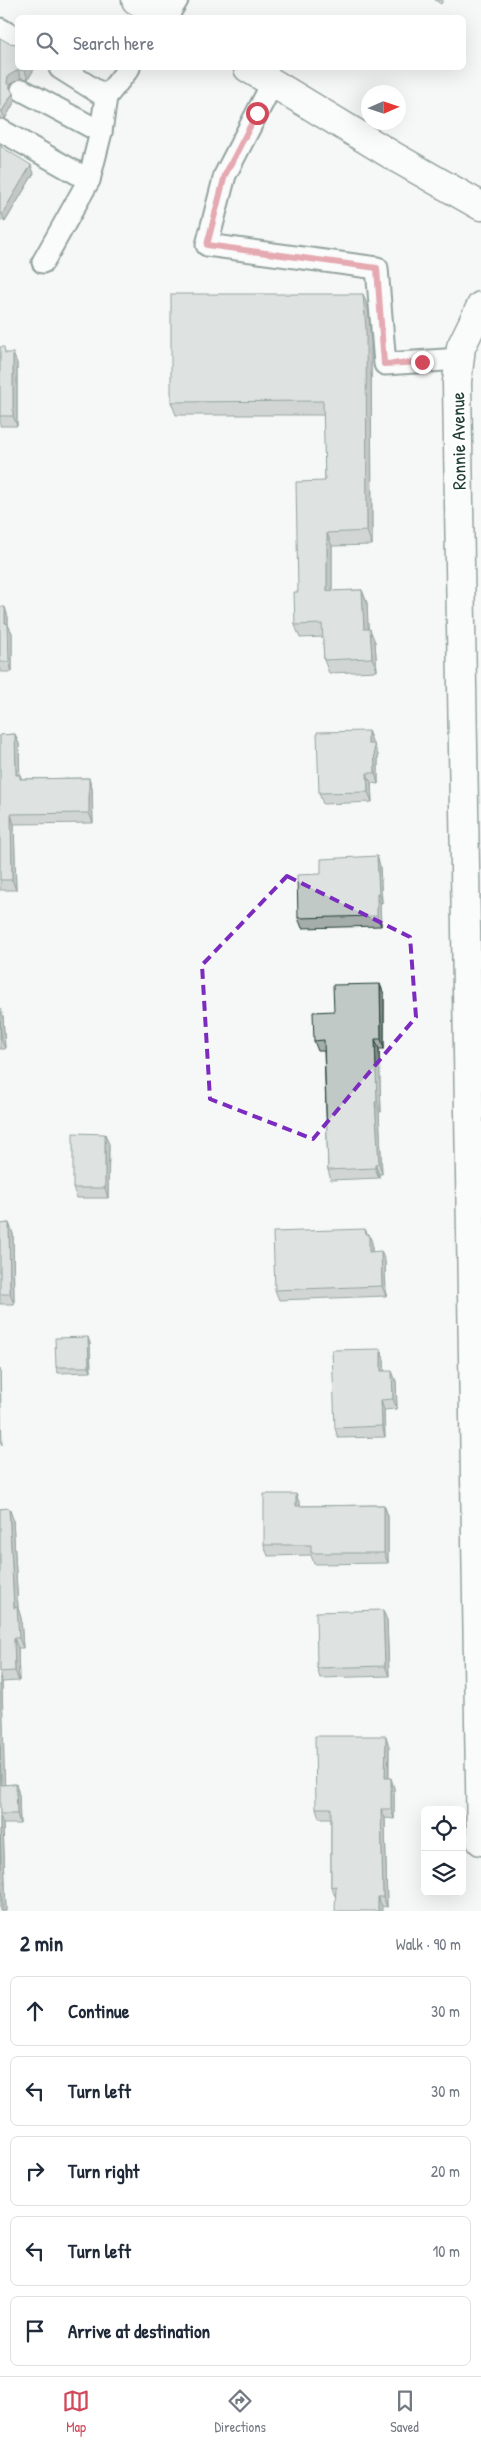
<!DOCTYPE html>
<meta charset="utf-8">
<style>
:root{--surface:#fff;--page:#f6f6f7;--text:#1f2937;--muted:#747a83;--line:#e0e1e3;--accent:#d1495b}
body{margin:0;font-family:"Patrick Hand",sans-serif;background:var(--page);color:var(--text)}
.controls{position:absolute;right:15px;bottom:15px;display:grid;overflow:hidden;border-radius:8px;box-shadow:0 5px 20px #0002}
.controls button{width:45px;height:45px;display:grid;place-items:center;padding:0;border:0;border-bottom:1px solid var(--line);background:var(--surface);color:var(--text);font:25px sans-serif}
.compass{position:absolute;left:361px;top:85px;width:45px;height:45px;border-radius:50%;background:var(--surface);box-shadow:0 5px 20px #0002;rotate:87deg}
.stop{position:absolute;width:15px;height:15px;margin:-11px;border:4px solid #d1495b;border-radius:50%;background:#fff}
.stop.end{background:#d1495b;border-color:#fff;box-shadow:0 1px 5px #0008}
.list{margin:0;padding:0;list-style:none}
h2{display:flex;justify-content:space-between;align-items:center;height:65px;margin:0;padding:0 20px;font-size:21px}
h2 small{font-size:16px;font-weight:400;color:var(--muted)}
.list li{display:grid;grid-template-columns:32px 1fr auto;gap:15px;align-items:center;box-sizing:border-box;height:70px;margin:0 10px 10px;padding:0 10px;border:1px solid var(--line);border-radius:8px}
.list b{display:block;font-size:19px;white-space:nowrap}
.list em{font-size:16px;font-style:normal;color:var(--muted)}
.icon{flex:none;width:28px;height:28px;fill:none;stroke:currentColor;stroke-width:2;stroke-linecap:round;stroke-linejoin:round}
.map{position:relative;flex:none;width:481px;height:1911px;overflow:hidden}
.search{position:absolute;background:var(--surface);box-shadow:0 5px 20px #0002;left:15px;right:15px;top:15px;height:55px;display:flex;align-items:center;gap:12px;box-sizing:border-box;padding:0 18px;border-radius:8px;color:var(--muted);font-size:19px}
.sheet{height:465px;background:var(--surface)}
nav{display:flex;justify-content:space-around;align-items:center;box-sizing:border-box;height:70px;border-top:1px solid var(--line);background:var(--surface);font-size:14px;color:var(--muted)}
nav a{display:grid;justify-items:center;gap:2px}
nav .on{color:var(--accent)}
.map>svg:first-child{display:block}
</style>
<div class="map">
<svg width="481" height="1911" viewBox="0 0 481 1911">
<rect width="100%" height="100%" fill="#f6f7f7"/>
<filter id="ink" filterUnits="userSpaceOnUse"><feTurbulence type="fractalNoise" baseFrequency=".02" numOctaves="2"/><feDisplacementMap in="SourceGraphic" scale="10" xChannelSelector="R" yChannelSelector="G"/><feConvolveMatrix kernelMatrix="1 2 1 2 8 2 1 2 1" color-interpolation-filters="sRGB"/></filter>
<g filter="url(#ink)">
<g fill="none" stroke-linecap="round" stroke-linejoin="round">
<!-- service casing -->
<g stroke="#1f3d34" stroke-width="25">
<g id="service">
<polyline points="166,18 177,0"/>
<polyline points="0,29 18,40"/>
<polyline points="60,68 106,97"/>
<polyline points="273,82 225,175 207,245 377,268 385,364 460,359"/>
<polyline points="22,90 101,132"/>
<polyline points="0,130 89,180 101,132 106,97 129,68"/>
<polyline points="43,262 89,180"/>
</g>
</g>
<!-- minor casing -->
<g stroke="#1f3d34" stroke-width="31">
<polyline id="minor" points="481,306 461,347 457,382 481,1841"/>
</g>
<!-- primary casing -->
<g stroke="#1f3d34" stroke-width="31">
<g id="primary">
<polyline points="136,0 166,18"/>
<polyline points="248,68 395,157 481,206"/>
</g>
</g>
<!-- service -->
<use href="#service" stroke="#fff" stroke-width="21"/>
<!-- minor -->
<use href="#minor" stroke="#fff" stroke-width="28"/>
<!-- primary -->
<use href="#primary" stroke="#fff" stroke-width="28"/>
</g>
<!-- wall -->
<g fill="#a5adaa" stroke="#1f3d34">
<polygon points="435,0 443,0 441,4"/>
<polygon points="0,38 18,68 35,68 28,79 21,78 11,84 10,89 15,101 5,119 0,119"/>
<polygon points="0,146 34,173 5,222 0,219"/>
<polygon points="363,294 368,307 371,342 372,545 332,546 332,591 362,590 367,603 368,629 375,642 377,671 329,673 324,660 323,637 300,638 295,625 298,592 325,481 324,415 176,415 171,402"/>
<polygon points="0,347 17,363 17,426 0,426"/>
<polygon points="0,607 8,617 8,625 12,633 12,672 0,672"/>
<polygon points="368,731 372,741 372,744 378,755 378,784 371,783 372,802 323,804 319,793"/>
<polygon points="15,734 19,744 19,775 20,775 22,779 89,778 92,788 93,823 14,824 16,890 0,890 0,735"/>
<polygon points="377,856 380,866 382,903 380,903 381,926 302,928 298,918 321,874"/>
<polygon points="384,994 384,1049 379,1049 381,1112 379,1112 382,1174 379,1174 379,1178 331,1180 328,1170 324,1051 318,1051 314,1041 334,1011"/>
<polygon points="0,1008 3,1016 5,1049 0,1049"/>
<polygon points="109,1144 108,1198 77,1198 73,1188"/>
<polygon points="9,1223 13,1234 14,1304 0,1304 0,1224"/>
<polygon points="365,1229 367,1234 369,1234 372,1243 372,1251 385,1261 386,1296 279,1300 275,1290"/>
<polygon points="90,1343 91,1372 58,1373 56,1367"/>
<polygon points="381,1349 384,1360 384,1371 396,1381 397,1409 384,1410 385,1437 338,1438 335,1428"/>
<polygon points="300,1504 300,1506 384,1505 388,1516 388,1563 314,1564 311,1555 268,1556 264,1545"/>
<polygon points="9,1508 13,1519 18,1608 21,1618 23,1648 18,1648 19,1681 2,1682 4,1785 16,1784 19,1795 20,1824 3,1824 6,1911 0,1911 0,1509"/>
<polygon points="387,1620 389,1676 320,1678 317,1668"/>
<polygon points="389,1746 389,1778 394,1788 394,1819 385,1818 387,1907 382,1906 335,1896 331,1887 331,1818 319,1818 316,1808"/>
</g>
<!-- shaded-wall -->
<g fill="#868d8b" stroke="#1f3d34">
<polygon points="28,68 35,68 28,79 25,71"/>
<polygon points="18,70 21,78 11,84 10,91 7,83 8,76"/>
<polygon points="13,93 15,101 5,119 2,111"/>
<polygon points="31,165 34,173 5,222 2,214"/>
<polygon points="363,294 368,307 371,342 372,545 367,531"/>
<polygon points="13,353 17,363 17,426 13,416"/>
<polygon points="327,533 332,546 332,605 327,591"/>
<polygon points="362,590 367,603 369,643 364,629"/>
<polygon points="5,607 8,617 8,625 12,633 12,672 9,662 5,623"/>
<polygon points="370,629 375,642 377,671 372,658"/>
<polygon points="368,731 372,741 372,754 368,744"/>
<polygon points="15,734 19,744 20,785 16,775"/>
<polygon points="374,744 378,755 378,784 375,773"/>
<polygon points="367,773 371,783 372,802 368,792"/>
<polygon points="89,778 92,788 93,823 89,813"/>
<polygon points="11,814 14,824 16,890 12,880"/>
<polygon points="377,856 380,866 382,903 379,893"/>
<polygon points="377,893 380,903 381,926 377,916"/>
<polygon points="380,984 384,994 384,1049 381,1039"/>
<polygon points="0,1008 3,1016 5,1049 1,1039"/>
<polygon points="375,1039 379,1049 381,1112 377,1102"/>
<polygon points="375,1102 379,1112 382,1174 379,1163"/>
<polygon points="105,1134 109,1144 108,1198 105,1188"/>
<polygon points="375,1164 379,1174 379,1178 375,1168"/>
<polygon points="9,1223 13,1234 14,1304 10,1294"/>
<polygon points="365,1229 369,1238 369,1234 372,1243 372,1261 369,1252"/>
<polygon points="381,1251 385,1261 386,1296 382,1286"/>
<polygon points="88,1337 90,1343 91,1372 89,1367"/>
<polygon points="381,1349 384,1360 385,1381 381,1371"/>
<polygon points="0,1369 0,1370 2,1445 0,1440"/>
<polygon points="392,1371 396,1381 397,1409 393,1399"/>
<polygon points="381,1400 384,1410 385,1437 382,1426"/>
<polygon points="296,1494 300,1504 300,1516 296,1506"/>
<polygon points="384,1505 388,1516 388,1563 384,1553"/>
<polygon points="9,1508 13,1519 18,1608 21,1618 23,1648 19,1638 14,1608"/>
<polygon points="383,1610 387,1620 389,1676 385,1666"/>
<polygon points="14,1638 18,1648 19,1681 15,1671"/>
<polygon points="0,1677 2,1682 5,1795 1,1785 0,1746"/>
<polygon points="386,1736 389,1746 388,1788 385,1778"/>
<polygon points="391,1778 394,1788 394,1819 391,1809"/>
<polygon points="16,1784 19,1795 20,1824 17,1814"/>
<polygon points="381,1809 385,1818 387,1907 383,1897"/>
<polygon points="0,1816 3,1824 6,1911 2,1911"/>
<polygon points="378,1897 382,1906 382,1911 378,1911"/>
</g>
<!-- building -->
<g fill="#c0c9c6" stroke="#1f3d34">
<polygon points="0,38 9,43 18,44 18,68 28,68 25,71 18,70 8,76 7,83 13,93 2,111 0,111"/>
<polygon points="0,146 31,165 2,214 0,213"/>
<polygon points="171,294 363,294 366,329 367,531 327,533 327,591 362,590 364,629 370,629 372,658 324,660 322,624 295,625 294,592 298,592 296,482 325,481 323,401 171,402"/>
<polygon points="0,347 4,347 5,353 13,353 13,416 0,416"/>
<polygon points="0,607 5,607 5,623 8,624 9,662 0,662"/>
<polygon points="368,731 368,744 374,744 375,773 367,773 368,792 319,793 317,732"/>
<polygon points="15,734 16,775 20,775 20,779 89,778 89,813 11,814 12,880 0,880 0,735"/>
<polygon points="377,856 379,893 377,893 377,916 298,918 297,875 321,874 321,859"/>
<polygon points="380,984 381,1039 375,1039 377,1102 375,1102 379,1163 375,1164 375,1168 328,1170 324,1040 314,1041 313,1012 334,1011 333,985"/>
<polygon points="0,1019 1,1039 0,1039"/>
<polygon points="73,1133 105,1134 105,1188 73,1188"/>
<polygon points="9,1223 10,1294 0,1294 0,1224"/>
<polygon points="365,1229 366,1234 369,1234 369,1252 381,1251 382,1286 275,1290 273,1232"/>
<polygon points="88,1337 89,1367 56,1367 55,1338"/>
<polygon points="381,1349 381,1371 392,1371 393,1399 381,1400 382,1426 335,1428 332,1350"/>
<polygon points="264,1494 296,1494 296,1506 384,1505 384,1553 311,1553 311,1545 264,1545"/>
<polygon points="9,1508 14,1608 17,1607 19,1638 14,1638 15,1671 0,1672 0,1509"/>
<polygon points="383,1610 385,1666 317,1668 316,1612"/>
<polygon points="315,1736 386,1736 385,1778 391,1778 391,1809 381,1809 383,1897 378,1897 378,1911 335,1911 336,1886 331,1887 331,1808 316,1808"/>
<polygon points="0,1746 1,1785 16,1784 17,1814 0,1814"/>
<polygon points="0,1838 2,1911 0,1911"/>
</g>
</g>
<g fill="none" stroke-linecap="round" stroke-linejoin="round" filter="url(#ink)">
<!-- route -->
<polyline stroke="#d1495b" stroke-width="6" points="257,113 225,175 207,245 377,268 384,364 422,362"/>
</g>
<!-- marked area -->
<path d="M0 0H481V1911H0ZM287,876L410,937L416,1017L313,1139L210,1099L202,965Z" fill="#f6f7f7" fill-opacity=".55" fill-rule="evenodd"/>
<path fill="none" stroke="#7b2cbf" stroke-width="4" stroke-dasharray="10 6" stroke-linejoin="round" d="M287,876L410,937L416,1017L313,1139L210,1099L202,965Z"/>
<g text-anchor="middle" stroke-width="4" stroke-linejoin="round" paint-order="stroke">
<!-- street labels -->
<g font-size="19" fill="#1f3d34" stroke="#fff">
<text transform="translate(458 441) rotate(-91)" y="7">Ronnie Avenue</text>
</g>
</g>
</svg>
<div class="controls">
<button><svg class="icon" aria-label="locate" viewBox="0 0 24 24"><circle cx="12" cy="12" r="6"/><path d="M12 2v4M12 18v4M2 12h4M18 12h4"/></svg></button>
<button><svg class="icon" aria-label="layers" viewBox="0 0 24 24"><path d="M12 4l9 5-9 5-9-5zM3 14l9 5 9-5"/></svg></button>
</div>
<svg class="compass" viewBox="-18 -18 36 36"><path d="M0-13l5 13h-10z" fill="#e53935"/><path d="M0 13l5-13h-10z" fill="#747a83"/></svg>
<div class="stop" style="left:257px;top:113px"></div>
<div class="stop end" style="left:422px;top:362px"></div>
<div class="search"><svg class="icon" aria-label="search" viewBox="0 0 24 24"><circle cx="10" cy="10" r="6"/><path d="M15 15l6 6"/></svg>Search here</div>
</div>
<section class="sheet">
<h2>2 min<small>Walk · 90 m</small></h2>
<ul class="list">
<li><svg class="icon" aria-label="ahead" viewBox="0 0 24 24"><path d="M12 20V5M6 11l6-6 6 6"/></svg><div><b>Continue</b></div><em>30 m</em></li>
<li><svg class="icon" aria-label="left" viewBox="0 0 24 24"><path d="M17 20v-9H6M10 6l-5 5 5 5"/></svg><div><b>Turn left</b></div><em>30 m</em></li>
<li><svg class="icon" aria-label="right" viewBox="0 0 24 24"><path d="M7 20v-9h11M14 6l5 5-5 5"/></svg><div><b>Turn right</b></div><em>20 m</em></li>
<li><svg class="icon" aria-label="left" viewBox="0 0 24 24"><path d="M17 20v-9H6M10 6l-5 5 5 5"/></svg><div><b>Turn left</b></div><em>10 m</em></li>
<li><svg class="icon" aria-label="arrive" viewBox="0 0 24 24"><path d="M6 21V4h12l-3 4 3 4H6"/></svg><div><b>Arrive at destination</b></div></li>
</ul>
</section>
<nav>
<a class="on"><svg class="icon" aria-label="map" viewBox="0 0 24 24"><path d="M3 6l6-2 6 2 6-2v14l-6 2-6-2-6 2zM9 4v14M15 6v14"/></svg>Map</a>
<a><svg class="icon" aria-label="directions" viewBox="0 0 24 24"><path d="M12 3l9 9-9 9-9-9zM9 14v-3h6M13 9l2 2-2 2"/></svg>Directions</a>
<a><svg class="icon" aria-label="saved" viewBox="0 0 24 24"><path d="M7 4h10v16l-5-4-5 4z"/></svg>Saved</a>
</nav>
